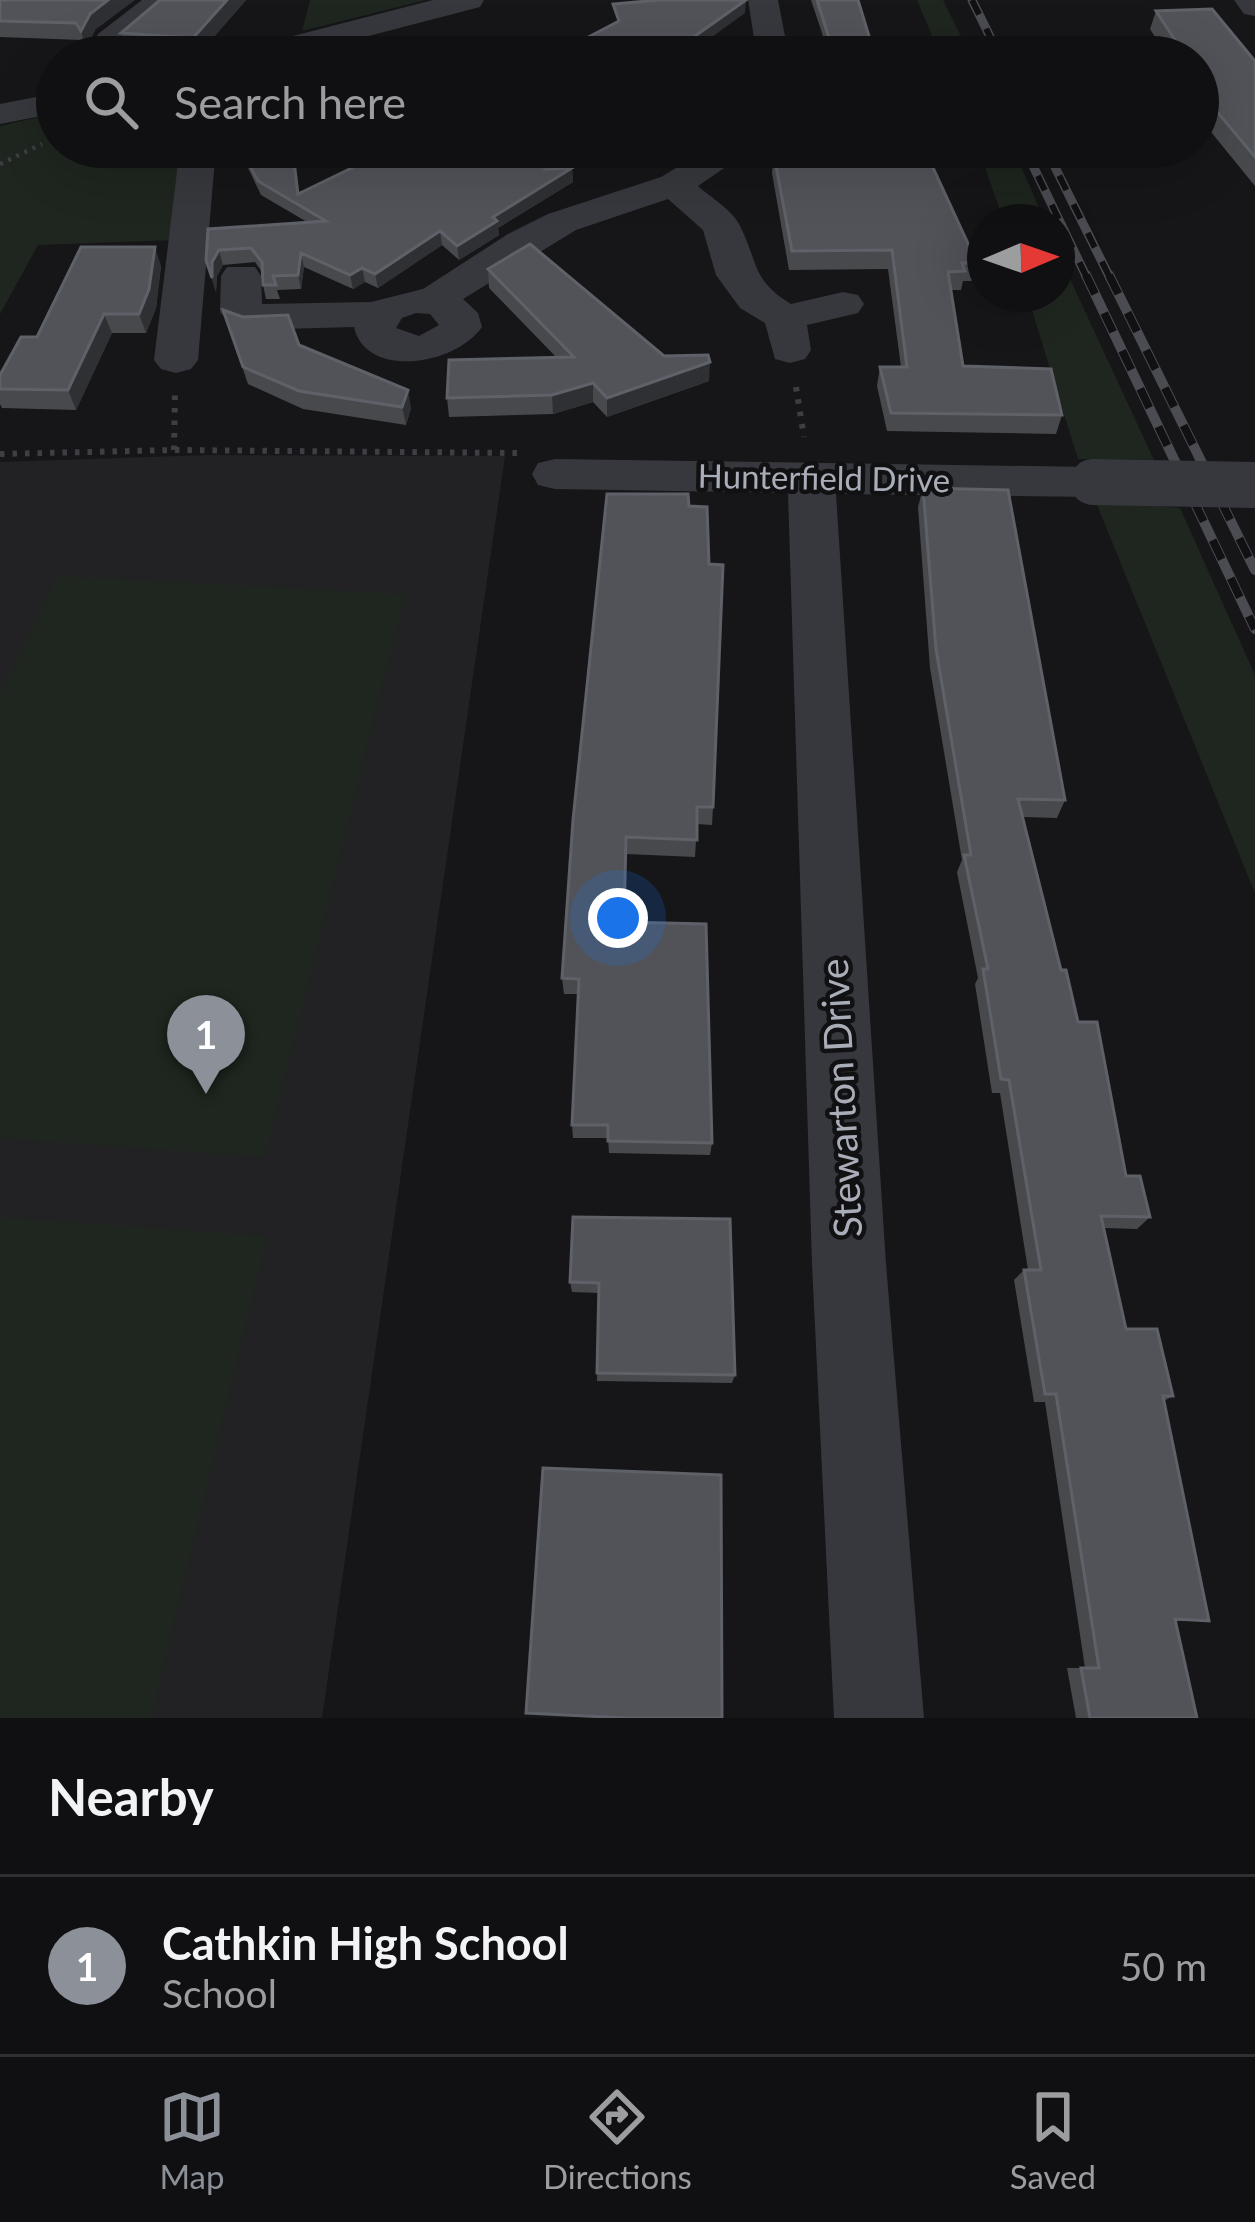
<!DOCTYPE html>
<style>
:root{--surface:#101012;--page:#19191b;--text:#f1f3f6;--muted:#9c9d9f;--line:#303032;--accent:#8c9099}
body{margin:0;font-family:Lato,sans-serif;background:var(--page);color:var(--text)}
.compass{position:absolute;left:967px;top:204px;width:108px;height:108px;border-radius:50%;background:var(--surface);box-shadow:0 12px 48px #0002;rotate:88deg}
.you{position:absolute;left:618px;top:918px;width:42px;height:42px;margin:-30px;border:9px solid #fff;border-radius:50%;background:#1a73e8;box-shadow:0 0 0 18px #1a73e833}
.badge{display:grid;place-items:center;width:78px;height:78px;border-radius:50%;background:var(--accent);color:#fff;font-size:39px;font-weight:700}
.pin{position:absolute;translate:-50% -99px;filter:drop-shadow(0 3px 6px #0008)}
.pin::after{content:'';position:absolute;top:63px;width:42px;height:36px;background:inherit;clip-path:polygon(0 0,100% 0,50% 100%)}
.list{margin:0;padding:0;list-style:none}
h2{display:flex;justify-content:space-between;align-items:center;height:156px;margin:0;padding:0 48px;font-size:51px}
h2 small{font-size:39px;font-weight:400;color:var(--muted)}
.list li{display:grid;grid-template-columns:78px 1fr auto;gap:36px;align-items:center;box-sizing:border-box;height:180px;padding:0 48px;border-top:3px solid var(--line)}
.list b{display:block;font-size:45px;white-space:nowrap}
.list p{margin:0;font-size:39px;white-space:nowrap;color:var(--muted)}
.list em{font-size:39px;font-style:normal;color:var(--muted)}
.icon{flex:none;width:66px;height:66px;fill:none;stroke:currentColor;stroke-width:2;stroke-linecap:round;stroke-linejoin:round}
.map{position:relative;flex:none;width:1255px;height:1718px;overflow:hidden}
.search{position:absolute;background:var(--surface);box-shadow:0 12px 48px #0002;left:36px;right:36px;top:36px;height:132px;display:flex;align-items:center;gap:30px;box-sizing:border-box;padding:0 42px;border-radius:66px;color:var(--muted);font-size:45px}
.sheet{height:336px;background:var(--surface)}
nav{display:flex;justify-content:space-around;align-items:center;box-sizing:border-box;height:168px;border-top:3px solid var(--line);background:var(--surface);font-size:33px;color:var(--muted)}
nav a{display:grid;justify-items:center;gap:6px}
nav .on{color:var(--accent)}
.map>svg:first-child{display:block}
</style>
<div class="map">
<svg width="1255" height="1718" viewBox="0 0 1255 1718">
<rect width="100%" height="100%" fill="#161618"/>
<!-- built -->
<polygon fill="#222225" points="208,455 505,456 322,1718 0,1718 0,462"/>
<!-- green -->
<g fill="#1e261f">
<polygon points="310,0 426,0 302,31"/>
<polygon points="917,0 943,0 971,57 941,57"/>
<polygon points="57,113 57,147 187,147 174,240 38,245 0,314 0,126"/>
<polygon points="978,147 1013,147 1045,222 1004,222"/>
<polygon points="1057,251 1154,460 1078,459 1027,294 1057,294"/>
<polygon points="1095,500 1180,508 1255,675 1255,893"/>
<polygon points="58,576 405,594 265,1157 0,1138 0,695"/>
<polygon points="0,1217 267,1236 151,1718 0,1718"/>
</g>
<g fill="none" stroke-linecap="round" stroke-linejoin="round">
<!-- path-far1 -->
<polyline stroke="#3d3f44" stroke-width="4.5" stroke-dasharray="3 6" stroke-linecap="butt" points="0,164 42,144"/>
<!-- path -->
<g stroke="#3d3f44" stroke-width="6" stroke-dasharray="4.5 8" stroke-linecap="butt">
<polyline points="796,387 804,437"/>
<polyline points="174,450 175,392"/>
<polyline points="0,454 174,450 517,453"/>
</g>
<!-- minor -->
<g fill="#37383d" fill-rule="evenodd">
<polygon points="142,0 176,0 124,45 119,57 87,57 98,34"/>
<polygon points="433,0 484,0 480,7 288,57 234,57 238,50"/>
<polygon points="748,0 778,0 789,57 757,57"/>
<polygon points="1234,0 1255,0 1255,16 1244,14"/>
<polygon points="57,93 57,113 0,124 0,104"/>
<polygon points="180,147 216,147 198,360 191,369 176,373 161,369 154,360"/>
<polygon points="350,147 386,147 386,148 381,156 355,156"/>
<path d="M711,147H755L698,186C711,198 733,210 740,226C759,264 751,279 791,304L843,292L858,295L864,304L858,313L807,325L811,350L805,359L790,363L775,359L765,323L740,308L716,275L703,230L668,199L576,230L463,299L478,313L482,327C456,365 366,380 354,327L248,330L233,326L220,312L221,276L227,267H255L261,276L262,304L371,302L423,289L508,234L548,214L661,177ZM416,313L430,314L439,325L419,336L396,328L402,318Z"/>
<polygon points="555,459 1093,467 1110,471 1117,482 1110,493 1093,497 836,494 886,1264 924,1718 834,1718 812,1264 788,493 555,489 538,485 532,474 538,463"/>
</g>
<!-- rail-far1 casing -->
<g stroke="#4a4c52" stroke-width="9">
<g id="rail-far1">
<polyline points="972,0 1000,57"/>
<polyline points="1024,147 1087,278"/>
<polyline points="1045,147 1110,278"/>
</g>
</g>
<!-- rail casing -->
<g stroke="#4a4c52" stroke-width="10">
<g id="rail">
<polyline points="1086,275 1255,629"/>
<polyline points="1109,275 1255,570"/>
</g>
</g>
<!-- rail-far1 -->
<use href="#rail-far1" stroke="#111113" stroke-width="6" stroke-dasharray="16" stroke-linecap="butt"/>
<!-- rail -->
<use href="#rail" stroke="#111113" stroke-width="8" stroke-dasharray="21" stroke-linecap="butt"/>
<!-- minor-bridge -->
<polyline stroke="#37383d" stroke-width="46" points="1093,482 1255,485"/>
</g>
<!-- wall -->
<g fill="#47494d">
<polygon points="0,0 95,30 86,48 82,40 0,37"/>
<polygon points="160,0 246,0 198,55 127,50 121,33"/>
<polygon points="811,0 858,0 871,57 830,57"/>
<polygon points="1156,11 1255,61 1255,186 1198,116 1198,57 1168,57 1150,29"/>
<polygon points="238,147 294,147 299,193 395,147 605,147 572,168 573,182 498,228 499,235 459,260 442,245 378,288 365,282 353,289 304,267 301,289 277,290 280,299 266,299 263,285 262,272 255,262 223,265 217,276 216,292 206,260 208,229 307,222 261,195"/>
<polygon points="774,155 977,263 972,281 963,281 961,290 951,290 963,366 1062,415 1056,434 887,431 877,386 880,367 901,367 888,269 789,270 772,173"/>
<polygon points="161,266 156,308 146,333 112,333 76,410 2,408 0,404 0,375 37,337"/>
<polygon points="488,269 664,356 709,381 607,417 593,402 553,414 449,417 447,398 557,358 489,288"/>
<polygon points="229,328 299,345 411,408 406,425 303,409 248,384"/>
<polygon points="923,488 1065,800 1057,818 1023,817 1061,970 1126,1176 1150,1217 1137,1229 1104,1228 1126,1329 1173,1396 1164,1401 1209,1621 1175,1621 1197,1718 1076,1718 1067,1668 1085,1668 1045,1402 1034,1402 1014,1280 1024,1270 1028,1270 1000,1093 992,1093 975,984 978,978 957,872 962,860 930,668 918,507"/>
<polygon points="607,494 713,807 712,825 697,824 695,857 626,854 624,922 712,1143 710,1155 609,1153 608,1138 573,1138 572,1125 579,994 564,994 562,978"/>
<polygon points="573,1217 735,1375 732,1383 597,1381 599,1293 572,1292 570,1282"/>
</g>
<!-- shaded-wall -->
<g fill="#2f3033">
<polygon points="108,0 135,0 95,30 86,48 81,31 90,14"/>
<polygon points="227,0 246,0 198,55 193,38"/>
<polygon points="746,0 745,13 687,55 688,41"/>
<polygon points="583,147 605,147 558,177 572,168 573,182 498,228 499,235 459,260 457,246 547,169"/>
<polygon points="440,231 442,245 378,288 375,274"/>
<polygon points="155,247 161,266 156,308 146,333 139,314"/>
<polygon points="219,250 223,265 217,276 216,292 212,278 212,262"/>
<polygon points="301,253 304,267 301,289 298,275"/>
<polygon points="362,268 365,282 353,289 350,275"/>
<polygon points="104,314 112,333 76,410 68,390"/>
<polygon points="710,362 709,381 607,417 607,398"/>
<polygon points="593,383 593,402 553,414 552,395"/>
<polygon points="408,390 411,408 406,425 402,407"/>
</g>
<!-- building -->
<g fill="#525359" stroke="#5f6168" stroke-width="3">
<polygon points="0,0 108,0 90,14 81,31 76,23 0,21"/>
<polygon points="160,0 227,0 193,38 121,33"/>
<polygon points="659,0 746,0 688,41 738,50 727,57 550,57 619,21 613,4"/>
<polygon points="817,0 858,0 869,36 871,57 835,57"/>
<polygon points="1212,9 1255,61 1255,157 1198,89 1198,57 1186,57 1156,11"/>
<polygon points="256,48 281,48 282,57 255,57"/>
<polygon points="240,147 292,147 298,194 395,147 583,147 547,169 572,168 493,217 497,221 457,246 440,231 375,274 362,268 350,275 301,253 298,275 273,276 276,285 263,285 262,262 251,248 219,250 212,262 212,278 206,260 208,229 326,221 258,181"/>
<polygon points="774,155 929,159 977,263 962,263 965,271 948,272 963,366 1051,369 1062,415 891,413 880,367 907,367 892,250 792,251"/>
<polygon points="530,244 664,356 708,355 710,362 607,398 593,383 552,395 447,398 449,360 574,357 488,269"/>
<polygon points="81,247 155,247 149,289 139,314 104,314 68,390 0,389 0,375 21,337 37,337"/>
<polygon points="223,310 243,317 288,315 299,345 408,390 402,407 299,391 243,367"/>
<polygon points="923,488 1008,490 1065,800 1018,799 1061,970 1066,970 1078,1022 1097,1022 1126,1176 1140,1176 1150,1217 1101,1216 1126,1329 1157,1329 1173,1396 1163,1396 1209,1621 1175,1619 1197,1718 1090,1718 1081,1668 1099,1668 1056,1394 1045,1394 1024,1270 1041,1270 1009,1080 1001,1079 983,969 988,969 964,855 971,855 936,649"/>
<polygon points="607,494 688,494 689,506 707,507 709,564 723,565 713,807 697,807 697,840 626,837 624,922 706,924 712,1143 608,1141 608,1125 572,1125 579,979 562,978 573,820"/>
<polygon points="573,1217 730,1219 735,1375 597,1373 599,1283 570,1282"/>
<polygon points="543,1468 721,1475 722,1718 626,1718 526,1713"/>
</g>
<g text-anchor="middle" stroke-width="9" stroke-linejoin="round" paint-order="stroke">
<!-- far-street labels -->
<g font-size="33" fill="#a8adb8" stroke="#111113">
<text transform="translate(824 478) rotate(1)" y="12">Hunterfield Drive</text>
</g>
<!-- street labels -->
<g font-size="39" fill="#a8adb8" stroke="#111113">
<text transform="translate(841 1098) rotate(-93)" y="14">Stewarton Drive</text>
</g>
</g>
</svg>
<svg class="compass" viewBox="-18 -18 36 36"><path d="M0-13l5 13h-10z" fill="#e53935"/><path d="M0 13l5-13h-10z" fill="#9c9d9f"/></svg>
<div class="you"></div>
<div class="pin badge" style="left:206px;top:1094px">1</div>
<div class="search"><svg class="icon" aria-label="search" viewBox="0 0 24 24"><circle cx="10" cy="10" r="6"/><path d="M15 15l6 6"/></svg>Search here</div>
</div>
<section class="sheet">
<h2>Nearby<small></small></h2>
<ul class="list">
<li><span class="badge">1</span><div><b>Cathkin High School</b><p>School</p></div><em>50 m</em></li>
</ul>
</section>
<nav>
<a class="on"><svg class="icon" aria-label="map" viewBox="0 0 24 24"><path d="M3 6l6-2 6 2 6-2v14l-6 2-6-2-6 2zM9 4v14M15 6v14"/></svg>Map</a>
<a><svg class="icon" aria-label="directions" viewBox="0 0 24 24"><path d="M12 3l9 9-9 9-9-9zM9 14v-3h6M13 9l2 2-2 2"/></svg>Directions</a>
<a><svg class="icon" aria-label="saved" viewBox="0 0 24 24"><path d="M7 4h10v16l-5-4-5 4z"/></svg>Saved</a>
</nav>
